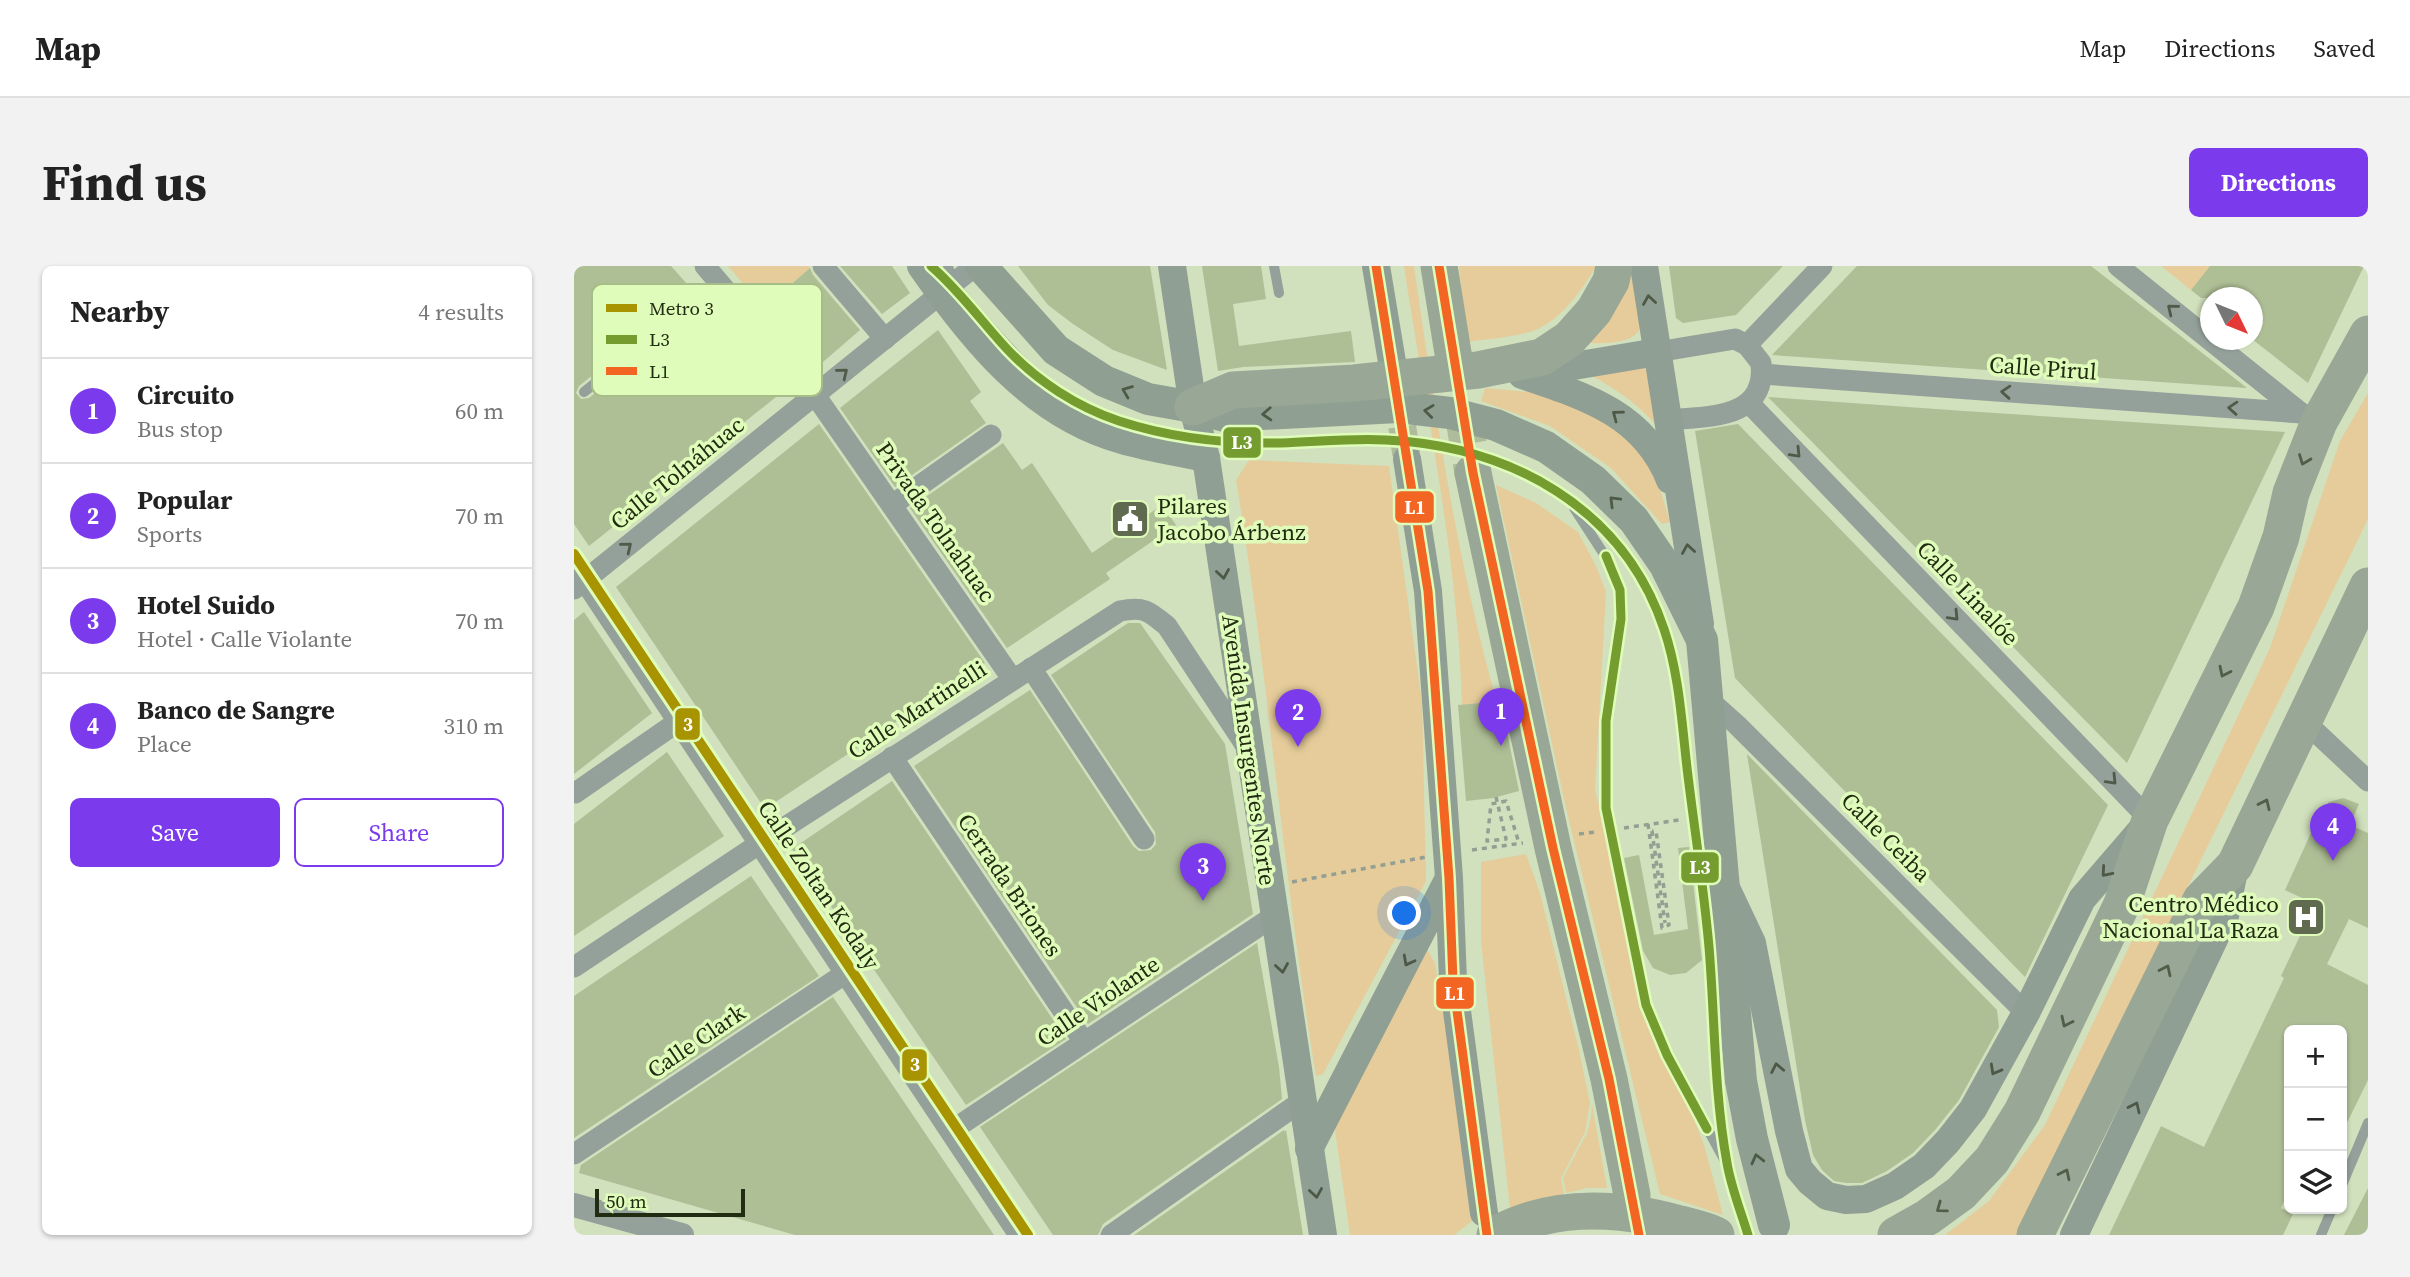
<!DOCTYPE html>
<meta charset="utf-8">
<style>
:root{--surface:#fff;--page:#f2f2f2;--text:#222;--muted:#767676;--line:#e0e0e0;--accent:#7c3aed}
body{margin:0;font-family:"Source Serif 4",serif;background:var(--page);color:var(--text)}
.controls{position:absolute;right:21px;bottom:21px;display:grid;overflow:hidden;border-radius:10px;box-shadow:0 2px 5px #0004}
.controls button{width:63px;height:63px;display:grid;place-items:center;padding:0;border:0;border-bottom:2px solid var(--line);background:var(--surface);color:var(--text);font:35px sans-serif}
.compass{position:absolute;left:1626px;top:21px;width:63px;height:63px;border-radius:50%;background:var(--surface);box-shadow:0 2px 5px #0004;rotate:133deg}
.scale{position:absolute;left:21px;bottom:18px;width:150px;box-sizing:border-box;padding-left:7px;border:4px solid #212b12;border-top:0;font-size:19px;line-height:24px;white-space:nowrap;color:#212b12;-webkit-text-stroke:5px #e0fcba;paint-order:stroke}
.you{position:absolute;left:831px;top:648px;width:24px;height:24px;margin:-18px;border:5px solid #fff;border-radius:50%;background:#1a73e8;box-shadow:0 0 0 10px #1a73e833}
.badge{display:grid;place-items:center;width:46px;height:46px;border-radius:50%;background:var(--accent);color:#fff;font-size:23px;font-weight:700}
.pin{position:absolute;translate:-50% -58px;filter:drop-shadow(0 2px 4px #0008)}
.pin::after{content:'';position:absolute;top:37px;width:24px;height:21px;background:inherit;clip-path:polygon(0 0,100% 0,50% 100%)}
.list{margin:0;padding:0;list-style:none}
h2{display:flex;justify-content:space-between;align-items:center;height:91px;margin:0;padding:0 28px;font-size:30px}
h2 small{font-size:23px;font-weight:400;color:var(--muted)}
.list li{display:grid;grid-template-columns:46px 1fr auto;gap:21px;align-items:center;box-sizing:border-box;height:105px;padding:0 28px;border-top:2px solid var(--line)}
.list b{display:block;font-size:26px;white-space:nowrap}
.list p{margin:0;font-size:23px;white-space:nowrap;color:var(--muted)}
.list em{font-size:23px;font-style:normal;color:var(--muted)}
.actions{display:flex;gap:14px;padding:21px 28px}
.actions a{flex:1;padding:16px 0;border:2px solid var(--accent);border-radius:10px;text-align:center;font-size:24px;color:var(--accent)}
.actions .main{background:var(--accent);color:#fff}
.icon{flex:none;width:38px;height:38px;fill:none;stroke:currentColor;stroke-width:2;stroke-linecap:round;stroke-linejoin:round}
.map{position:relative;flex:none;width:1794px;height:969px;overflow:hidden;border-radius:10px}
header{display:flex;align-items:center;gap:42px;box-sizing:border-box;height:98px;padding:0 35px;background:var(--surface);border-bottom:2px solid var(--line)}
header strong{font-size:33px}
nav{display:flex;gap:38px;margin-inline-start:auto;font-size:24px}
.intro{display:flex;align-items:center;justify-content:space-between;box-sizing:border-box;height:168px;padding:0 42px}
h1{margin:0;font-size:49px}
.button{padding:18px 32px;border-radius:10px;background:var(--accent);color:#fff;font-size:24px;font-weight:700}
main{display:flex;gap:42px;padding:0 42px}
aside{flex:1;background:var(--surface);border-radius:10px;box-shadow:0 2px 5px #0004}
.map>svg:first-child{display:block}
</style>
<header>
<strong>Map</strong>
<nav><a>Map</a><a>Directions</a><a>Saved</a></nav>
</header>
<div class="intro"><h1>Find us</h1><a class="button">Directions</a></div>
<main>
<aside>
<h2>Nearby<small>4 results</small></h2>
<ul class="list">
<li><span class="badge">1</span><div><b>Circuito</b><p>Bus stop</p></div><em>60 m</em></li>
<li><span class="badge">2</span><div><b>Popular</b><p>Sports</p></div><em>70 m</em></li>
<li><span class="badge">3</span><div><b>Hotel Suido</b><p>Hotel · Calle Violante</p></div><em>70 m</em></li>
<li><span class="badge">4</span><div><b>Banco de Sangre</b><p>Place</p></div><em>310 m</em></li>
</ul>
<div class="actions"><a class="main">Save</a><a>Share</a></div>
</aside>
<div class="map">
<svg width="1794" height="969" viewBox="0 0 1794 969">
<rect width="100%" height="100%" fill="#d1e0bd"/>
<!-- green -->
<g fill="#e6cc9a">
<polygon points="154,0 234,0 236,2 190,42"/>
<path d="M830,0H840C861,145 882,291 922,433L910,437L888,439C884,291 852,146 830,0Z"/>
<path d="M885,0H1022C1007,26 983,60 952,67C933,72 911,73 892,76Z"/>
<path d="M1063,0C1067,24 1083,69 1047,75C1035,78 1021,77 1009,77Z"/>
<polygon points="1587,0 1636,0 1617,24"/>
<path d="M1071,101L1081,110L1086,164C1066,139 1045,125 1018,110Z"/>
<polygon points="911,122 956,126 1012,139 1067,185 1085,220 1096,256 1088,258 1037,202 976,160 907,135"/>
<polygon points="1794,127 1794,253 1443,969 1371,969 1415,935 1471,859 1696,382 1766,175"/>
<path d="M675,194L815,200L848,436L852,615L749,808L742,810C709,612 695,412 662,214Z"/>
<polygon points="922,219 962,237 1004,266 1022,300 1032,326 1021,524 1077,744 1130,879 1149,949 1086,928 992,542"/>
<polygon points="952,588 966,627 1004,780 1016,837 1011,866 987,912 990,928 936,943 907,675 907,596"/>
<polygon points="852,681 861,698 903,942 898,955 880,969 776,969 761,864 763,844"/>
<polygon points="1018,838 1033,922 1013,922 992,927 989,912 1013,867 1017,851"/>
</g>
<!-- building -->
<g fill="#aebe95">
<polygon points="0,0 97,0 121,27 5,120 2,127 7,133 15,132 131,39 207,127 15,280 0,258"/>
<polygon points="266,0 318,0 336,27 308,48"/>
<polygon points="444,0 576,0 593,104 539,84 499,58 474,39"/>
<polygon points="628,0 687,0 692,33 659,38 665,80 777,65 781,96 669,101 644,105"/>
<polygon points="1095,0 1209,0 1162,49 1109,57 1102,52"/>
<polygon points="1283,0 1517,0 1673,122 1198,89"/>
<polygon points="1636,0 1790,0 1734,117 1678,73 1678,32 1627,32 1617,24"/>
<polygon points="236,2 239,9 286,64 242,102 190,42"/>
<polygon points="364,64 407,126 396,135 412,157 321,221 266,142"/>
<polygon points="1194,131 1390,145 1711,166 1553,497"/>
<polygon points="245,158 411,397 191,543 42,321"/>
<polygon points="1164,158 1534,539 1451,711 1161,412 1121,165"/>
<polygon points="429,177 448,204 458,197 518,287 588,239 602,259 532,307 536,313 433,382 336,242"/>
<polygon points="10,346 78,447 0,508 0,354"/>
<polygon points="554,357 566,357 651,478 679,648 514,758 340,500 456,424 559,580 565,585 577,584 582,578 581,566 477,409"/>
<polygon points="926,432 945,525 919,532 892,535 884,439 908,437"/>
<polygon points="93,486 150,570 0,670 0,558"/>
<polygon points="1173,488 1423,744 1425,761 1385,834 1361,864 1339,887 1313,905 1288,917 1273,917 1260,915 1248,904 1239,889 1231,854"/>
<polygon points="318,515 492,773 392,839 218,583"/>
<polygon points="1769,532 1785,538 1776,559 1794,567 1794,662 1775,653 1753,698 1794,719 1794,814 1768,867 1768,764 1715,764 1715,924 1707,942 1719,948 1709,969 1535,969 1587,860 1630,881 1710,712 1707,710 1741,638 1711,624 1747,545 1755,536"/>
<polygon points="1115,581 1128,694 1112,707 1096,709 1079,702 1069,685 1050,592 1065,589 1080,669 1114,663 1104,582"/>
<polygon points="177,610 245,710 0,872 0,730"/>
<polygon points="683,677 705,801 708,833 529,958 524,969 479,969 406,861"/>
<polygon points="259,731 420,969 221,969 5,907 7,899"/>
<polygon points="710,864 710,866 712,864 729,969 560,969"/>
<polygon points="1794,922 1794,969 1770,969"/>
</g>
<g fill="none" stroke-linecap="round" stroke-linejoin="round">
<!-- secondary-tunnel -->
<polyline stroke="#aebc9b" stroke-width="28" stroke-dasharray="28 14" stroke-linecap="butt" points="822,119 833,193"/>
<!-- motorway-tunnel -->
<polyline stroke="#aebc9b" stroke-width="37" stroke-dasharray="37 18" stroke-linecap="butt" points="879,87 899,207"/>
<!-- path -->
<g stroke="#949f93" stroke-width="3.5" stroke-dasharray="5 5" stroke-linecap="butt">
<polyline points="922,531 932,573 913,575 917,538 932,535 945,577"/>
<polyline points="1074,558 1088,662 1095,659 1082,565 1078,565"/>
<polyline points="1050,562 1105,554"/>
<polyline points="1078,565 1091,657"/>
<polyline points="1005,568 1021,566"/>
<polyline points="898,584 949,577"/>
<polyline points="718,616 852,591"/>
</g>
<!-- service -->
<g stroke="#94a09a" stroke-width="10">
<polyline points="374,0 379,18"/>
<polyline points="700,0 705,27"/>
<path d="M378,17C427,71 456,118 528,148C573,166 624,174 673,177C718,179 765,172 810,174C896,177 995,214 1049,283C1075,315 1088,354 1099,393L1135,680L1141,791L1153,899L1170,957"/>
<polyline points="10,126 146,17"/>
<polyline points="1000,242 1037,299 1046,324 1047,353 1032,455 1032,542 1065,708 1072,739 1093,789 1150,893"/>
<polyline points="1768,919 1794,857"/>
<polyline points="1747,969 1758,943"/>
</g>
<!-- minor -->
<g stroke="#94a09a" stroke-width="21">
<polyline points="131,0 241,129 439,414"/>
<polyline points="249,0 311,73"/>
<polyline points="1544,0 1727,147"/>
<polyline points="1173,79 1248,0"/>
<path d="M1083,86L1161,73L1173,79L1187,97C1193,154 1134,150 1094,154"/>
<polyline points="1188,108 1727,147 1745,156"/>
<polyline points="1175,137 1576,554"/>
<polyline points="318,239 417,169"/>
<polyline points="0,299 445,969"/>
<polyline points="0,323 401,0"/>
<polyline points="457,402 570,573"/>
<polyline points="1134,433 1163,459 1452,747"/>
<polyline points="1730,455 1794,515"/>
<polyline points="318,491 510,776"/>
<polyline points="1,527 105,455"/>
<path d="M0,701L185,578L546,345C570,340 575,345 593,360L672,480"/>
<polyline points="377,865 700,650"/>
<polyline points="0,888 272,707"/>
<polyline points="537,969 728,835"/>
</g>
<!-- tertiary -->
<polyline stroke="#94a09a" stroke-width="24" points="0,939 108,969"/>
<!-- secondary -->
<g stroke="#909f94" stroke-width="28">
<path d="M347,0C398,73 458,149 548,174C575,182 604,186 632,192"/>
<polyline points="598,0 619,141 632,192 749,969"/>
<polyline points="802,0 818,96"/>
<polyline points="1070,0 1126,358"/>
<polyline points="952,108 1083,86"/>
<path d="M948,109C1011,130 1070,148 1096,214"/>
<polyline points="833,193 854,325 875,612 879,715 910,947"/>
<polyline points="1153,624 1178,677 1215,865 1225,903 1236,916 1253,930 1272,934 1292,933 1321,920 1350,900 1374,875 1399,843 1452,747 1508,633 1570,561"/>
<polyline points="735,883 874,614"/>
<polyline points="1500,969 1651,650 1661,599"/>
</g>
<!-- primary -->
<polyline stroke="#8fa092" stroke-width="32" points="407,0 482,84 530,115 574,133 619,141 651,150 824,141 876,147 922,159 972,181 1019,214 1060,254 1091,299 1128,374 1167,815 1178,873 1200,959"/>
<!-- motorway -->
<g stroke="#99a796" stroke-width="37">
<polyline points="865,0 879,87"/>
<polyline points="619,141 659,124 780,117 904,104 968,91 995,73 1020,45 1037,15 1040,0"/>
<polyline points="899,207 979,582 1035,813 1058,929"/>
<path d="M921,969C979,937 1045,941 1106,958C1118,961 1131,964 1142,969"/>
<polyline points="1322,969 1354,951 1387,927 1418,894 1448,846 1548,638 1576,554 1682,341 1707,271 1717,227 1745,156 1794,68"/>
<polyline points="1461,969 1627,634 1661,599 1794,320"/>
</g>
<!-- bus-1 casing -->
<g stroke="#e0fcba" stroke-width="14">
<g id="bus-1">
<path d="M357,0C386,25 407,55 433,83C463,115 503,141 545,155C597,172 653,178 707,177C742,176 777,172 812,174C936,180 1049,241 1090,363C1106,410 1108,462 1114,510C1121,567 1130,624 1135,681C1141,753 1140,826 1153,897C1157,921 1167,946 1174,969"/>
<polyline points="1032,290 1046,324 1047,353 1032,455 1032,542 1072,739 1093,789 1133,863"/>
</g>
</g>
<!-- bus-2 casing -->
<g stroke="#e0fcba" stroke-width="14">
<g id="bus-2">
<polyline points="802,0 854,325 875,612 879,715 913,969"/>
<polyline points="865,0 899,207 979,582 1035,813 1065,969"/>
</g>
</g>
<!-- bus-1 -->
<use href="#bus-1" stroke="#749c2e" stroke-width="9"/>
<!-- bus-2 -->
<use href="#bus-2" stroke="#f26522" stroke-width="9"/>
<!-- metro-1 casing -->
<g stroke="#e0fcba" stroke-width="16">
<polyline id="metro-1" points="0,288 454,969"/>
</g>
<!-- metro-1 -->
<use href="#metro-1" stroke="#a89301" stroke-width="10"/>
</g>
<!-- one-way arrows -->
<defs><path id="oneway-chevron" d="M-2-3.5L2.5 0L-2 3.5" fill="none" stroke-width="1.6" stroke-linecap="round" stroke-linejoin="round" transform="scale(1.75)"/></defs>
<g stroke="#4d5946">
<use href="#oneway-chevron" transform="translate(1075 34) rotate(-99)"/>
<use href="#oneway-chevron" transform="translate(1043 149) rotate(-143)"/>
<use href="#oneway-chevron" transform="translate(1114 283) rotate(-99)"/>
<use href="#oneway-chevron" transform="translate(649 308) rotate(81)"/>
<use href="#oneway-chevron" transform="translate(1532 606) rotate(131)"/>
<use href="#oneway-chevron" transform="translate(834 695) rotate(118)"/>
<use href="#oneway-chevron" transform="translate(708 702) rotate(81)"/>
<use href="#oneway-chevron" transform="translate(1203 802) rotate(-101)"/>
<use href="#oneway-chevron" transform="translate(1421 804) rotate(119)"/>
<use href="#oneway-chevron" transform="translate(1561 841) rotate(-65)"/>
<use href="#oneway-chevron" transform="translate(742 927) rotate(81)"/>
</g>
<g stroke="#4f5a48">
<use href="#oneway-chevron" transform="translate(1598 43) rotate(-141)"/>
<use href="#oneway-chevron" transform="translate(269 107) rotate(-39)"/>
<use href="#oneway-chevron" transform="translate(1432 126) rotate(-176)"/>
<use href="#oneway-chevron" transform="translate(1659 142) rotate(-176)"/>
<use href="#oneway-chevron" transform="translate(1222 187) rotate(46)"/>
<use href="#oneway-chevron" transform="translate(53 281) rotate(-39)"/>
<use href="#oneway-chevron" transform="translate(1380 350) rotate(46)"/>
<use href="#oneway-chevron" transform="translate(1538 514) rotate(46)"/>
</g>
<g stroke="#4d5a45">
<use href="#oneway-chevron" transform="translate(553 125) rotate(-158)"/>
<use href="#oneway-chevron" transform="translate(855 145) rotate(-173)"/>
<use href="#oneway-chevron" transform="translate(693 148) rotate(177)"/>
<use href="#oneway-chevron" transform="translate(1040 235) rotate(-135)"/>
<use href="#oneway-chevron" transform="translate(1183 893) rotate(-104)"/>
</g>
<g stroke="#515d47">
<use href="#oneway-chevron" transform="translate(1730 194) rotate(111)"/>
<use href="#oneway-chevron" transform="translate(1650 406) rotate(116)"/>
<use href="#oneway-chevron" transform="translate(1691 538) rotate(-65)"/>
<use href="#oneway-chevron" transform="translate(1592 704) rotate(-64)"/>
<use href="#oneway-chevron" transform="translate(1492 756) rotate(116)"/>
<use href="#oneway-chevron" transform="translate(1491 908) rotate(-64)"/>
<use href="#oneway-chevron" transform="translate(1367 942) rotate(144)"/>
</g>
<!-- icons -->
<defs>
<g id="civic-square" transform="scale(2.0125)"><rect x="-9" y="-9" width="18" height="18" rx="4" fill="#5f6a4e" stroke="#e0fcba"/><path d="M-.6-6.5H3V-4.5H.6V-3L4-1V1h2V6H-6V1h2V-1L-.6-3ZM-1.2 2.5V6h2.4V2.5Z" fill="#fff"/></g>
<g id="hospital-square" transform="scale(2.0125)"><rect x="-9" y="-9" width="18" height="18" rx="4" fill="#5f6a4e" stroke="#e0fcba"/><path d="M-5-5h3v3.5h4V-5h3V5h-3V1.5h-4V5h-3Z" fill="#fff"/></g>
</defs>
<g fill-rule="evenodd">
<use href="#civic-square" x="556" y="253"/>
<use href="#hospital-square" x="1732" y="651"/>
</g>
<g text-anchor="middle" stroke-width="7" stroke-linejoin="round" paint-order="stroke">
<!-- street labels -->
<g font-size="23" fill="#212b12" stroke="#e0fcba">
<text transform="translate(1469 102) rotate(4)" y="8">Calle Pirul</text>
<text transform="translate(103 207) rotate(-39)" y="8">Calle Tolnáhuac</text>
<text transform="translate(362 256) rotate(55)" y="8">Privada Tolnahuac</text>
<text transform="translate(1394 327) rotate(46)" y="8">Calle Linalóe</text>
<text transform="translate(343 444) rotate(-33)" y="8">Calle Martinelli</text>
<text transform="translate(675 484) rotate(82)" y="8">Avenida Insurgentes Norte</text>
<text transform="translate(1312 571) rotate(45)" y="8">Calle Ceiba</text>
<text transform="translate(245 619) rotate(56)" y="8">Calle Zoltan Kodaly</text>
<text transform="translate(436 619) rotate(56)" y="8">Cerrada Briones</text>
<text transform="translate(524 735) rotate(-34)" y="8">Calle Violante</text>
<text transform="translate(122 775) rotate(-34)" y="8">Calle Clark</text>
</g>
<!-- poi labels -->
<g font-size="23" fill="#212b12" stroke="#e0fcba" text-anchor="start">
<text x="583" y="248">Pilares<tspan x="583" dy="26">Jacobo Árbenz</tspan></text>
<text x="1705" y="646" text-anchor="end">Centro Médico<tspan x="1705" dy="26">Nacional La Raza</tspan></text>
</g>
</g>
<!-- legend -->
<rect x="18" y="18" width="230" height="112" rx="10" fill="#e0fcba" stroke="#a7bd88" stroke-width="2"/>
<rect x="32" y="38" width="31" height="8" fill="#a89301"/>
<rect x="32" y="69" width="31" height="9" fill="#749c2e"/>
<rect x="32" y="101" width="31" height="8" fill="#f26522"/>
<g font-size="19" fill="#212b12">
<text x="75" y="49">Metro 3</text>
<text x="75" y="80">L3</text>
<text x="75" y="112">L1</text>
</g>
<g stroke="#e0fcba" stroke-width="2.5">
<rect x="648" y="160" width="40" height="33" rx="7" fill="#749c2e"/>
<rect x="820" y="224" width="41" height="34" rx="7" fill="#f26522"/>
<rect x="100" y="441" width="27" height="34" rx="7" fill="#a89301"/>
<rect x="1106" y="585" width="40" height="33" rx="7" fill="#749c2e"/>
<rect x="861" y="710" width="40" height="34" rx="7" fill="#f26522"/>
<rect x="327" y="782" width="27" height="34" rx="7" fill="#a89301"/>
</g>
<g font-size="19" text-anchor="middle" font-weight="bold" fill="#fff">
<text x="668" y="183">L3</text>
<text x="841" y="248">L1</text>
<text x="114" y="465">3</text>
<text x="1126" y="608">L3</text>
<text x="881" y="734">L1</text>
<text x="341" y="805">3</text>
</g>
</svg>
<div class="controls">
<button>+</button>
<button>−</button>
<button><svg class="icon" aria-label="layers" viewBox="0 0 24 24"><path d="M12 4l9 5-9 5-9-5zM3 14l9 5 9-5"/></svg></button>
</div>
<svg class="compass" viewBox="-18 -18 36 36"><path d="M0-13l5 13h-10z" fill="#e53935"/><path d="M0 13l5-13h-10z" fill="#767676"/></svg>
<div class="scale">50 m</div>
<div class="you"></div>
<div class="pin badge" style="left:927px;top:480px">1</div>
<div class="pin badge" style="left:724px;top:481px">2</div>
<div class="pin badge" style="left:629px;top:635px">3</div>
<div class="pin badge" style="left:1759px;top:595px">4</div>
</div>
</main>
